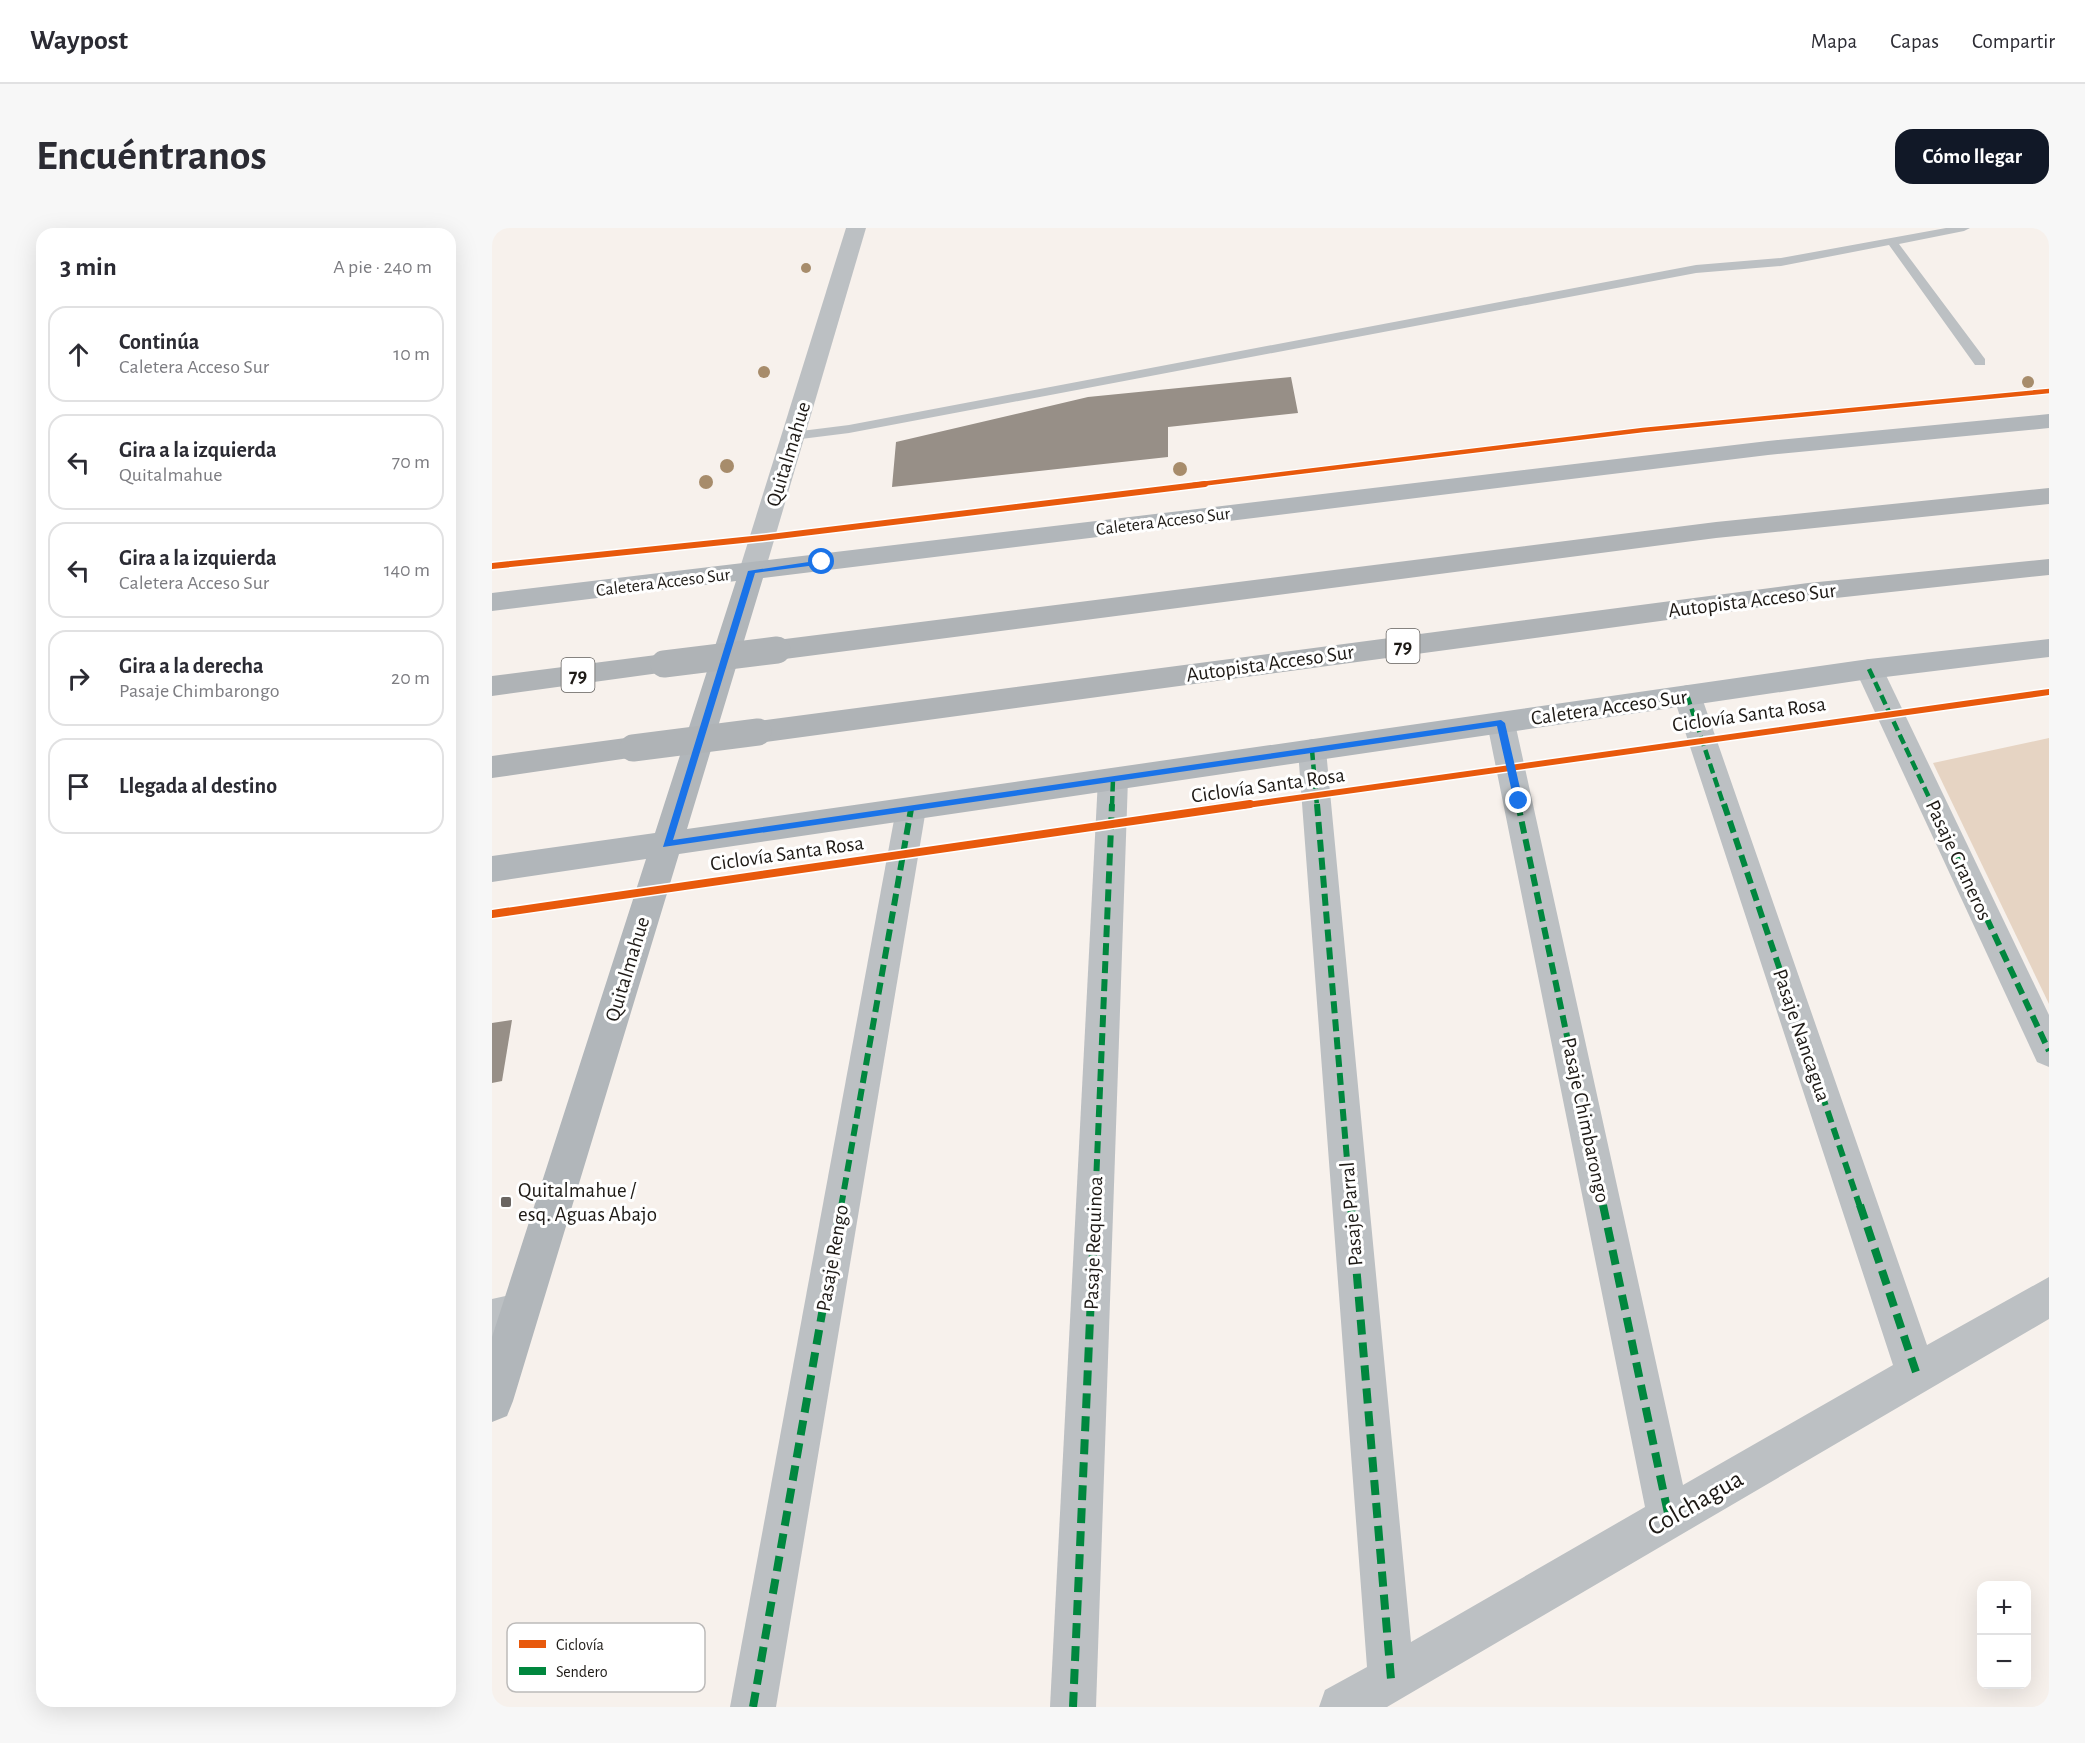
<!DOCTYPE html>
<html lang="es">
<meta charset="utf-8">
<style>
:root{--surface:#fff;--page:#f7f7f7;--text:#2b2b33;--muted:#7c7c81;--line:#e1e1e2;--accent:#111827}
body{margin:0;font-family:"Alegreya Sans",sans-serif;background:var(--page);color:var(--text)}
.controls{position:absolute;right:18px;bottom:18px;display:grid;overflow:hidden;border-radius:12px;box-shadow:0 6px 24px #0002}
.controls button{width:54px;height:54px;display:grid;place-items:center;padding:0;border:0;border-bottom:2px solid var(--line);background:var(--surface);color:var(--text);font:30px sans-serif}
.stop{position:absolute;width:18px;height:18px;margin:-14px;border:4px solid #1a73e8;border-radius:50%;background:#fff}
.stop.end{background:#1a73e8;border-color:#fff;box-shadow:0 2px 6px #0008}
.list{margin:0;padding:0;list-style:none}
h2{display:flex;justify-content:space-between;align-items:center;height:78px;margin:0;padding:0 24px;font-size:26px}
h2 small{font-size:20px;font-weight:400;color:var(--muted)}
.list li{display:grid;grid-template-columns:39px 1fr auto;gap:18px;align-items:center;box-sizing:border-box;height:96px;margin:0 12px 12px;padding:0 12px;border:2px solid var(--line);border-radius:18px}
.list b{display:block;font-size:22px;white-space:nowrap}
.list p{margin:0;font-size:20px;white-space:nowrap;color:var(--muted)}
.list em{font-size:20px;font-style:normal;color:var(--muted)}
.icon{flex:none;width:33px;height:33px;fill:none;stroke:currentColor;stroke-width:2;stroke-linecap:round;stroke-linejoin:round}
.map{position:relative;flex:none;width:1557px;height:1479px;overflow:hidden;border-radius:18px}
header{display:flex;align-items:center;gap:36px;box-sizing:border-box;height:84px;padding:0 30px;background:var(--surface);border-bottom:2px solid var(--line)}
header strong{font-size:28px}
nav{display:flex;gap:33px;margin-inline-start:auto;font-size:21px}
.intro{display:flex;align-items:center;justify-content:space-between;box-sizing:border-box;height:144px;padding:0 36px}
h1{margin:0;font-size:42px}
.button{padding:15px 27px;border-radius:18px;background:var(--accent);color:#fff;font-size:21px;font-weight:700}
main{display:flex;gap:36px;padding:0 36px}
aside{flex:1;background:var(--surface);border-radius:18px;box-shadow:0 6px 24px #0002}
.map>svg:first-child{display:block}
</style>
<header>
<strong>Waypost</strong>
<nav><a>Mapa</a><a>Capas</a><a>Compartir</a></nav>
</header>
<div class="intro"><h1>Encuéntranos</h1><a class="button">Cómo llegar</a></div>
<main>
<aside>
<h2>3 min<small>A pie · 240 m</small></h2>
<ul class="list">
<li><svg class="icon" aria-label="ahead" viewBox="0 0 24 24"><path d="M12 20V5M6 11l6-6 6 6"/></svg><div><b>Continúa</b><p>Caletera Acceso Sur</p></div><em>10 m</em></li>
<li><svg class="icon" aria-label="left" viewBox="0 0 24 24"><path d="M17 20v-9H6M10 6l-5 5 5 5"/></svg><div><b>Gira a la izquierda</b><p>Quitalmahue</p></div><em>70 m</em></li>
<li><svg class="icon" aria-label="left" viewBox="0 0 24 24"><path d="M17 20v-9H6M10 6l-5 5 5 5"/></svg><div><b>Gira a la izquierda</b><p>Caletera Acceso Sur</p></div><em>140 m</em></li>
<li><svg class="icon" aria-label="right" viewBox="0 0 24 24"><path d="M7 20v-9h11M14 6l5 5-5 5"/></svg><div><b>Gira a la derecha</b><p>Pasaje Chimbarongo</p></div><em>20 m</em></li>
<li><svg class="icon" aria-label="arrive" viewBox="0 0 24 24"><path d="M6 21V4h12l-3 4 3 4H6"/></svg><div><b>Llegada al destino</b></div></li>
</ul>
</aside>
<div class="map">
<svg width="1557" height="1479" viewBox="0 0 1557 1479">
<rect width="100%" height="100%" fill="#f7f1ec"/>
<!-- green -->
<polygon fill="#e6d4c3" points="1557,510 1557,776 1441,535"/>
<!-- building -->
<g fill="#978f87">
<polygon points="799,149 806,185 676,199 676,229 400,259 404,214 596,169"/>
<polygon points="20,792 10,853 0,855 0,795"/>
</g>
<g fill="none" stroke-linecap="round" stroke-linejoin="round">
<!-- lane -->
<polygon fill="#bcc0c3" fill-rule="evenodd" points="1454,0 1478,0 1472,3 1407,16 1493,131 1493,137 1483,137 1397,17 1289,38 1204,45 357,205 301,212 294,208 301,204 357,197 1204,37 1289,30"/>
<!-- street -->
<g fill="#bcc0c3" fill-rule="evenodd">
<polygon points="354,0 374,0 273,343 269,349 260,352 251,349 247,343"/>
<polygon points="1377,431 1387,434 1391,441 1557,787 1557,839 1545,834 1363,441 1367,434"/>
<polygon points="1195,457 1205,460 1209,467 1435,1117 1557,1049 1557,1091 895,1479 827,1479 833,1462 875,1439 806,522 810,514 820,511 830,514 834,522 919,1414 1153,1279 995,495 999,488 1009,485 1019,488 1023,495 1191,1257 1401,1137 1181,467 1185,460"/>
<polygon points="621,540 631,543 636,551 604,1479 558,1479 606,551 611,543"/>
<polygon points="419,569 430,573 434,581 284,1479 238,1479 404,581 408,573"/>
<polygon points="27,1065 41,1071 47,1085 41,1099 0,1111 0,1071"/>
</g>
<!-- secondary -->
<polygon fill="#b1b6ba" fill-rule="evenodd" points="1557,186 1557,200 1276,227 271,350 195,601 1377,431 1557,411 1557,429 1377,451 187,626 21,1173 15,1188 0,1194 0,1109 154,631 0,654 0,628 163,605 244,353 0,383 0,365 1276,213"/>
<!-- highway -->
<g fill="#afb3b6" fill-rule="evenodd">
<polygon points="1557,260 1557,276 1224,310 285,432 275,429 271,422 275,415 285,412 1224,294"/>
<polygon points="1557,331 1557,347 1316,373 266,515 256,512 252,504 256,496 266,493 1316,355"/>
<polygon points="172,426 182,429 186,436 182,443 0,468 0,448"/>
<polygon points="141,509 151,512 155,520 151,528 0,550 0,528"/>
</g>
<!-- highway-bridge -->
<g stroke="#afb3b6" stroke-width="27">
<polyline points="172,436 285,422"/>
<polyline points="141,520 266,504"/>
</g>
<!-- quiet-far2 -->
<g stroke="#00873e" stroke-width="4.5" stroke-dasharray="10 4.5" stroke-linecap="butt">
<polyline points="1377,441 1441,578"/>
<polyline points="1195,467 1232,578"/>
<polyline points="1009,495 1026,578"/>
<polyline points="820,522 825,578"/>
<polyline points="620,578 621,551"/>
</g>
<!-- quiet-far1 -->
<g stroke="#00873e" stroke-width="6" stroke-dasharray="12 6" stroke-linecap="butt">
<polyline points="825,576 859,979"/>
<polyline points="1026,576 1111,979"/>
<polyline points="1232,576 1368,979"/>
<polyline points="1441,576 1557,823"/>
<polyline points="349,979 419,581"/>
<polyline points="603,979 620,576"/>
</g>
<!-- quiet -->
<g stroke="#00873e" stroke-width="8" stroke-dasharray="15 8" stroke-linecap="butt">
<polyline points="859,977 899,1451"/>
<polyline points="1111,977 1177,1290"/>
<polyline points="1368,977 1425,1147"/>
<polyline points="261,1479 349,977"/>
<polyline points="581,1479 603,977"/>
</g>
<!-- cycleway-far2 casing -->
<g stroke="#fff" stroke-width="7">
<polyline id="cycleway-far2" points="701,257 1151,202 1557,163"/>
</g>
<!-- cycleway-far1 casing -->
<g stroke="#fff" stroke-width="9">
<g id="cycleway-far1">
<polyline points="0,338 270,310 713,256"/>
<polyline points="748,578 1557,464"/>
</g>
</g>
<!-- cycleway casing -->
<g stroke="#fff" stroke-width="11">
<polyline id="cycleway" points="0,686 758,576"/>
</g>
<!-- cycleway-far2 -->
<use href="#cycleway-far2" stroke="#e8590c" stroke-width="4.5"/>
<!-- cycleway-far1 -->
<use href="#cycleway-far1" stroke="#e8590c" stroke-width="6"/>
<!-- cycleway -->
<use href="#cycleway" stroke="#e8590c" stroke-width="8"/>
</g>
<!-- trees -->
<g fill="#a78c6b">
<circle cx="314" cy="40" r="5"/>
<circle cx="272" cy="144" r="6"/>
<circle cx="1536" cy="154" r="6"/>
<circle cx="235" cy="238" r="7"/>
<circle cx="688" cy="241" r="7"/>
<circle cx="214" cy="254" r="7"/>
</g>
<!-- route -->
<polygon fill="#1a73e8" points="330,332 332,336 263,345 181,612 1009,492 1013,495 1031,573 1027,576 1022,573 1005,498 171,619 256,343"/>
<!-- markers -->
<rect fill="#6a6561" stroke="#fff" stroke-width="2" x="8" y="968" width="12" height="12" rx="3"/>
<g text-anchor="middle" stroke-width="6" stroke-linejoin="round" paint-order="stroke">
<!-- far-street labels -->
<g font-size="18" fill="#1e1a16" stroke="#fff">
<text transform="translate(671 293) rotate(-7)" y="6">Caletera Acceso Sur</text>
<text transform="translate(171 354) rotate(-7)" y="6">Caletera Acceso Sur</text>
</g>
<!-- shield labels -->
<g fill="#fff" stroke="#625f5c" stroke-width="1.5">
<rect x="894.5" y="401" width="33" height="34" rx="4.5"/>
<rect x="69.5" y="430" width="33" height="34" rx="4.5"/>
</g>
<g font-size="20" font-weight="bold" fill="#1e1a16">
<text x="911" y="425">79</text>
<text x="86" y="454">79</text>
</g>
<!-- street labels -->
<g font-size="21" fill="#1e1a16" stroke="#fff">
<text transform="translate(296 226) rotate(-73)" y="7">Quitalmahue</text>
<text transform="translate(1260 372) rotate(-7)" y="7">Autopista Acceso Sur</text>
<text transform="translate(778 435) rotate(-8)" y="7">Autopista Acceso Sur</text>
<text transform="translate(1117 479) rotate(-8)" y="7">Caletera Acceso Sur</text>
<text transform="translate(1257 486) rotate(-8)" y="7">Ciclovía Santa Rosa</text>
<text transform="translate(776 557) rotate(-8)" y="7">Ciclovía Santa Rosa</text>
<text transform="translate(295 625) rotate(-8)" y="7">Ciclovía Santa Rosa</text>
<text transform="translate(1467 632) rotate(65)" y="7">Pasaje Graneros</text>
<text transform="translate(135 741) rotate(-73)" y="7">Quitalmahue</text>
<text transform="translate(1310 807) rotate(71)" y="7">Pasaje Nancagua</text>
<text transform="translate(1094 892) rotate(78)" y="7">Pasaje Chimbarongo</text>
<text transform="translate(859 986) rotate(-95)" y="7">Pasaje Parral</text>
<text transform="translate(601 1015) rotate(-88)" y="7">Pasaje Requinoa</text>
<text transform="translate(340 1030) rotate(-80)" y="7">Pasaje Rengo</text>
</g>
<!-- poi labels -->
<g font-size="21" fill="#1e1a16" stroke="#fff" text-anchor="start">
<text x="26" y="969">Quitalmahue /<tspan x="26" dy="24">esq. Aguas Abajo</tspan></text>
</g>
<!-- near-street labels -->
<g font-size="26" fill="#1e1a16" stroke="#fff">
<text transform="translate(1203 1274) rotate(-30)" y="9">Colchagua</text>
</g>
</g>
<!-- legend -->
<rect x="15" y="1395" width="198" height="69" rx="9" fill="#fff" stroke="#bcbab9" stroke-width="1.5"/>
<rect x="27" y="1412" width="27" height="8" fill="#e8590c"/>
<rect x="27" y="1439" width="27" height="8" fill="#00873e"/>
<g font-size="16" fill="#1e1a16">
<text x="64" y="1422">Ciclovía</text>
<text x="64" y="1449">Sendero</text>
</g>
</svg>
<div class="controls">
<button>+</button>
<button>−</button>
</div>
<div class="stop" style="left:330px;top:334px"></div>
<div class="stop end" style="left:1027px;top:573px"></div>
</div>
</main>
